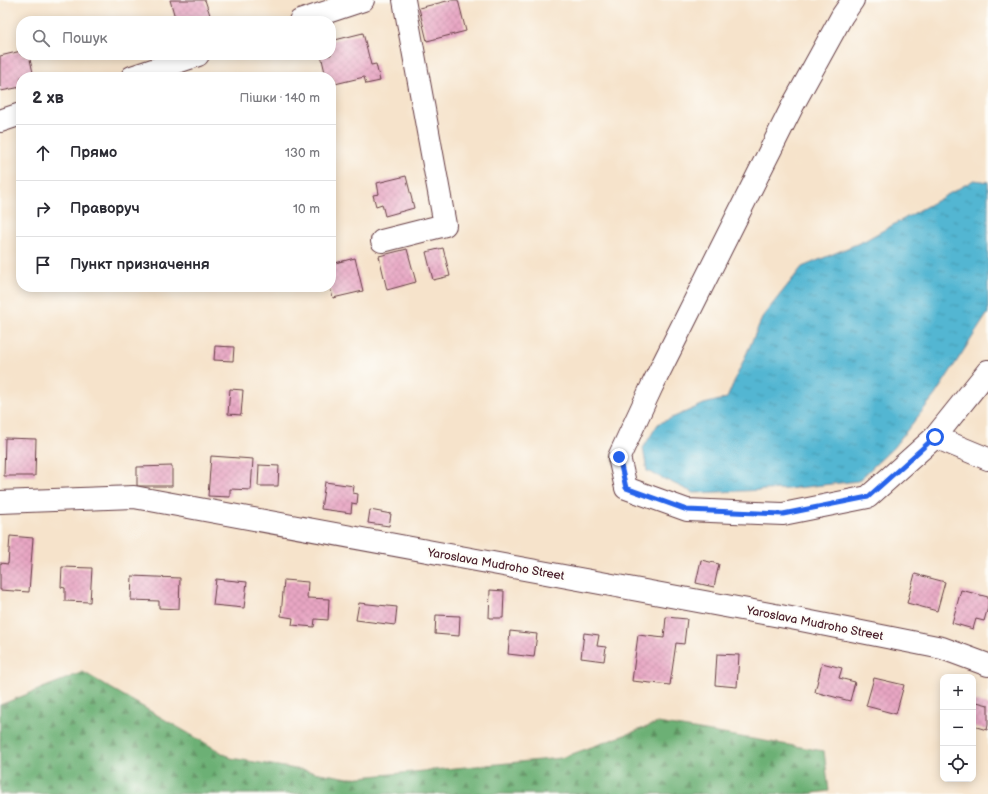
<!DOCTYPE html>
<html lang="uk">
<meta charset="utf-8">
<style>
:root{--surface:#fff;--page:#f7f7f7;--text:#2b2b33;--muted:#7c7c81;--line:#e1e1e2}
body{margin:0;font-family:"Balsamiq Sans",sans-serif;background:var(--page);color:var(--text)}
.controls{position:absolute;right:12px;bottom:12px;display:grid;overflow:hidden;border-radius:8px;box-shadow:0 2px 10px #0003}
.controls button{width:36px;height:36px;display:grid;place-items:center;padding:0;border:0;border-bottom:1px solid var(--line);background:var(--surface);color:var(--text);font:20px sans-serif}
.stop{position:absolute;width:12px;height:12px;margin:-9px;border:3px solid #2563eb;border-radius:50%;background:#fff}
.stop.end{background:#2563eb;border-color:#fff;box-shadow:0 1px 4px #0008}
.list{margin:0;padding:0;list-style:none}
h2{display:flex;justify-content:space-between;align-items:center;height:52px;margin:0;padding:0 16px;font-size:17px}
h2 small{font-size:13px;font-weight:400;color:var(--muted)}
.list li{display:grid;grid-template-columns:26px 1fr auto;gap:12px;align-items:center;box-sizing:border-box;height:56px;padding:0 16px;border-top:1px solid var(--line)}
.list b{display:block;font-size:15px;white-space:nowrap}
.list em{font-size:13px;font-style:normal;color:var(--muted)}
.icon{flex:none;width:22px;height:22px;fill:none;stroke:currentColor;stroke-width:2;stroke-linecap:round;stroke-linejoin:round}
.map{position:relative;flex:none;width:988px;height:794px;overflow:hidden}
.search{position:absolute;background:var(--surface);box-shadow:0 2px 10px #0003;left:16px;top:16px;width:320px;height:44px;display:flex;align-items:center;gap:10px;box-sizing:border-box;padding:0 14px;border-radius:16px;color:var(--muted);font-size:15px}
.panel{position:absolute;background:var(--surface);box-shadow:0 2px 10px #0003;left:16px;top:72px;width:320px;height:220px;border-radius:16px}
.map>svg:first-child{display:block}
</style>
<div class="map">
<svg width="988" height="794" viewBox="0 0 988 794">
<defs>
<pattern id="forest-firs" width="22" height="20" patternUnits="userSpaceOnUse"><rect width="22" height="20" fill="#6cb074"/><path d="M5 1l3.5 6h-7zM16 11l3.5 6h-7z" fill="#5b8f5f"/></pattern>
<pattern id="water-ripples" width="26" height="14" patternUnits="userSpaceOnUse"><rect width="26" height="14" fill="#53b6d2"/><path d="M2 4q2-2 4 0t4 0M15 11q2-2 4 0t4 0" fill="none" stroke="#4793ab"/></pattern>
<pattern id="building-cross-hatch" width="8" height="8" patternUnits="userSpaceOnUse"><rect width="8" height="8" fill="#e8a6c3"/><path d="M0 0l8 8M0 8l8-8" fill="none" stroke="#c88ea8"/></pattern>
</defs>
<rect width="100%" height="100%" fill="#fdfcf7"/>
<filter id="ink" filterUnits="userSpaceOnUse"><feTurbulence type="fractalNoise" baseFrequency=".025" numOctaves="2"/><feDisplacementMap in="SourceGraphic" scale="8" xChannelSelector="R" yChannelSelector="G"/><feConvolveMatrix kernelMatrix="1 2 1 2 8 2 1 2 1" color-interpolation-filters="sRGB"/></filter>
<filter id="wash" filterUnits="userSpaceOnUse"><feTurbulence type="fractalNoise" baseFrequency=".012" numOctaves="4" result="noise"/><feDisplacementMap in="SourceGraphic" scale="16" xChannelSelector="R" yChannelSelector="G"/><feGaussianBlur stdDeviation="0.9" result="paint"/><feColorMatrix in="noise" values="0 0 0 0 0 0 0 0 0 0 0 0 0 0 0 0 0 1.4 0 .05"/><feComposite in="paint" operator="in"/></filter>
<g filter="url(#wash)">
<rect width="100%" height="100%" fill="#f6e3cb"/>
<!-- forest -->
<polygon fill="url(#forest-firs)" stroke="#5b6850" points="83,672 231,758 349,778 561,758 658,723 824,751 829,791 806,794 0,794 0,705"/>
<!-- water -->
<polygon fill="url(#water-ripples)" stroke="#4e6a7e" points="974,180 988,182 988,313 935,395 893,448 858,481 787,489 694,493 647,471 643,448 658,424 704,404 727,398 763,316 802,267 864,241"/>
<g id="blocks">
<!-- building -->
<g fill="url(#building-cross-hatch)">
<polygon points="170,0 205,0 212,21 176,21"/>
<polygon points="451,0 458,0 466,31 427,41 419,8"/>
<polygon points="363,33 371,65 376,64 380,81 366,84 364,77 335,84 333,77 331,78 331,77 326,77 321,55 331,55 331,41"/>
<polygon points="21,51 21,55 29,55 34,77 21,77 21,87 1,91 0,86 0,56"/>
<polygon points="406,176 414,208 385,216 382,204 376,206 373,195 379,194 377,183"/>
<polygon points="443,248 450,276 433,280 426,252"/>
<polygon points="407,249 416,282 387,290 379,256"/>
<polygon points="355,258 363,291 333,298 330,287 331,264"/>
<polygon points="215,346 234,347 233,361 214,360"/>
<polygon points="230,389 243,390 241,415 228,414"/>
<polygon points="5,438 36,439 35,476 4,476"/>
<polygon points="211,456 253,459 251,490 230,489 230,497 208,496"/>
<polygon points="259,465 279,466 278,486 258,486"/>
<polygon points="172,466 172,486 137,486 137,467"/>
<polygon points="325,482 354,486 353,493 358,494 357,504 352,503 351,513 321,509"/>
<polygon points="370,510 391,514 389,526 368,523"/>
<polygon points="10,536 33,538 29,592 0,590 0,563 8,564"/>
<polygon points="701,560 719,564 714,587 696,583"/>
<polygon points="62,567 92,568 90,602 65,601 65,588 61,587"/>
<polygon points="915,574 945,582 937,611 907,603"/>
<polygon points="132,576 180,578 179,609 159,608 159,601 131,600"/>
<polygon points="216,579 247,582 244,608 213,605"/>
<polygon points="284,580 308,582 307,598 329,599 328,620 315,619 314,627 292,625 293,618 281,616"/>
<polygon points="490,590 504,591 503,618 489,618"/>
<polygon points="961,590 988,597 988,607 984,621 976,619 973,629 952,623"/>
<polygon points="359,603 397,607 395,625 356,620"/>
<polygon points="436,615 460,616 459,636 435,634"/>
<polygon points="666,617 687,619 684,644 676,643 670,685 632,681 638,635 664,638"/>
<polygon points="510,631 537,634 534,657 508,654"/>
<polygon points="584,633 599,635 597,646 606,647 604,661 581,658"/>
<polygon points="717,654 739,655 737,687 715,685"/>
<polygon points="822,663 842,668 839,678 855,682 850,701 815,692"/>
<polygon points="874,678 904,685 896,714 866,706"/>
<polygon points="973,701 988,705 988,725 987,730 973,726"/>
</g>
</g>
</g>
<g filter="url(#ink)">
<use href="#blocks" fill-opacity="0" stroke="#643c43" stroke-width="1"/>
<g fill="none" stroke-linecap="round" stroke-linejoin="round">
<!-- minor casing -->
<g stroke="#643c43" stroke-width="24">
<g id="minor">
<polyline points="853,0 842,16 793,105 652,386 619,457 626,488 687,510 783,514 868,497 935,437 988,371"/>
<polyline points="300,21 363,0"/>
<polyline points="132,77 198,55"/>
<polyline points="0,121 21,114"/>
<polyline points="382,241 445,225 404,0"/>
<polyline points="935,437 988,459"/>
<polyline points="0,502 134,497 791,618 942,648 988,665"/>
</g>
</g>
<!-- minor -->
<use href="#minor" stroke="#fff" stroke-width="22"/>
</g>
</g>
<g fill="none" stroke-linecap="round" stroke-linejoin="round" filter="url(#ink)">
<!-- route -->
<polyline stroke="#2563eb" stroke-width="5" points="619,457 626,488 687,510 783,514 868,497 935,437"/>
</g>
<g text-anchor="middle" stroke-width="4" stroke-linejoin="round" paint-order="stroke">
<!-- street labels -->
<g font-size="12" fill="#4a1f2b" stroke="#fdfcf7">
<text transform="translate(496 564) rotate(10)" y="4">Yaroslava Mudroho Street</text>
<text transform="translate(815 623) rotate(11)" y="4">Yaroslava Mudroho Street</text>
</g>
</g>
</svg>
<div class="controls">
<button>+</button>
<button>−</button>
<button><svg class="icon" aria-label="locate" viewBox="0 0 24 24"><circle cx="12" cy="12" r="6"/><path d="M12 2v4M12 18v4M2 12h4M18 12h4"/></svg></button>
</div>
<div class="stop" style="left:935px;top:437px"></div>
<div class="stop end" style="left:619px;top:457px"></div>
<div class="search"><svg class="icon" aria-label="search" viewBox="0 0 24 24"><circle cx="10" cy="10" r="6"/><path d="M15 15l6 6"/></svg>Пошук</div>
<section class="panel">
<h2>2 хв<small>Пішки · 140 m</small></h2>
<ul class="list">
<li><svg class="icon" aria-label="ahead" viewBox="0 0 24 24"><path d="M12 20V5M6 11l6-6 6 6"/></svg><div><b>Прямо</b></div><em>130 m</em></li>
<li><svg class="icon" aria-label="right" viewBox="0 0 24 24"><path d="M7 20v-9h11M14 6l5 5-5 5"/></svg><div><b>Праворуч</b></div><em>10 m</em></li>
<li><svg class="icon" aria-label="arrive" viewBox="0 0 24 24"><path d="M6 21V4h12l-3 4 3 4H6"/></svg><div><b>Пункт призначення</b></div></li>
</ul>
</section>
</div>
